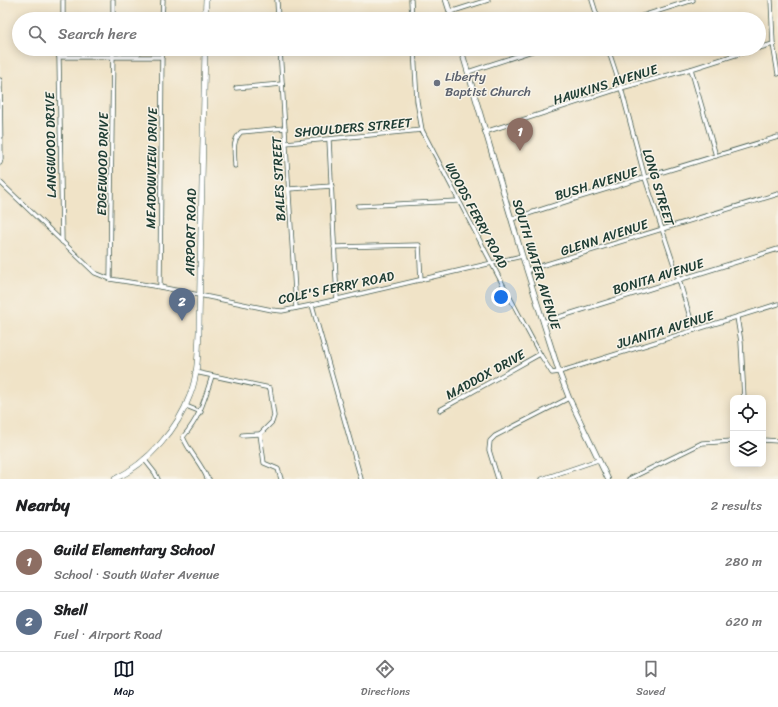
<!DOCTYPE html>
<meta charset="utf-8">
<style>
:root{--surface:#fff;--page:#f6f6f6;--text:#202124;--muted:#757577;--line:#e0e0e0;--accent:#111827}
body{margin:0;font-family:Sriracha,sans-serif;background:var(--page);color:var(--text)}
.controls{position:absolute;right:12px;bottom:12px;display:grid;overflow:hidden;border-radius:8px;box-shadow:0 2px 10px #0003}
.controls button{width:36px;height:36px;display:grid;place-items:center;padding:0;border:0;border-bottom:1px solid var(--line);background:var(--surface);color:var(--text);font:20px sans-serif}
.you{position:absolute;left:501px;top:297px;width:14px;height:14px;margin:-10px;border:3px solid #fff;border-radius:50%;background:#1a73e8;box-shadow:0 0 0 6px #1a73e833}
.badge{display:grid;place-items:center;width:26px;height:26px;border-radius:50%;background:var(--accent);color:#fff;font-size:13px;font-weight:700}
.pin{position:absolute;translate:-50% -33px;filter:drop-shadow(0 1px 2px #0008)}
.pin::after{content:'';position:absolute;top:21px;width:14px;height:12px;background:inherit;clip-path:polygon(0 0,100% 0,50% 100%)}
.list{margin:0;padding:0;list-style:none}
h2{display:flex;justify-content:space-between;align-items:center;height:52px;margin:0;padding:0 16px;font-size:17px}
h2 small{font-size:13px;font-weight:400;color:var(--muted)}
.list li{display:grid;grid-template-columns:26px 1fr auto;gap:12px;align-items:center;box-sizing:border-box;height:60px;padding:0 16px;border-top:1px solid var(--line)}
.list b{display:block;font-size:15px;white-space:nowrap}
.list p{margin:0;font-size:13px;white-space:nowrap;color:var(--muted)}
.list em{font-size:13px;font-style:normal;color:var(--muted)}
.icon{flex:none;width:22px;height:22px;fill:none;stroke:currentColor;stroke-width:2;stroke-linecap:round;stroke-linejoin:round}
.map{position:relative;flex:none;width:778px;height:479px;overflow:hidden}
.search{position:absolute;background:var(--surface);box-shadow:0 2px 10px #0003;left:12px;right:12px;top:12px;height:44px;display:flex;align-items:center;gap:10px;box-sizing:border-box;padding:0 14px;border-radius:22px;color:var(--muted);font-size:15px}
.sheet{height:172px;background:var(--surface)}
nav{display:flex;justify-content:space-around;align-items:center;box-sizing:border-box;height:56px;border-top:1px solid var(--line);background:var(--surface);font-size:11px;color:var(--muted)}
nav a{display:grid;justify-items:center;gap:2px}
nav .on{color:var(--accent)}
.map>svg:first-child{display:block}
</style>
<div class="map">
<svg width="778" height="479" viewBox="0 0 778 479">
<rect width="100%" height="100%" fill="#f7f3e8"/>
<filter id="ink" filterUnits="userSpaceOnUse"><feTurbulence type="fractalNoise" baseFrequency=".025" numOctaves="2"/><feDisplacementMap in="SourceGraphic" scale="8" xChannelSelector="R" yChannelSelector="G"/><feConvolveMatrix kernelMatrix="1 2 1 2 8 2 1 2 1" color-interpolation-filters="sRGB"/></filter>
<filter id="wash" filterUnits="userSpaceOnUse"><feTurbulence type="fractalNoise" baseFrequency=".012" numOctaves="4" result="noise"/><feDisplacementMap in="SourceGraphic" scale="16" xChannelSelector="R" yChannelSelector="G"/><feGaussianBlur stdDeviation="0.9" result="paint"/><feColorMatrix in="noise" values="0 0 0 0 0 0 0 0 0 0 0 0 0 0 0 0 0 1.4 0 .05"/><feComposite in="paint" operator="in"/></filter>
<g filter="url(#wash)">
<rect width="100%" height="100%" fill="#f0e3c7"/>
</g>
<g filter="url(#ink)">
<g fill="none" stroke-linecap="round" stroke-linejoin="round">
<!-- minor casing -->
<g stroke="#3e564a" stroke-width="5">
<g id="minor">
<polyline points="63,0 63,19"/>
<polyline points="113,0 113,19"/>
<polyline points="277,0 278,19"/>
<polyline points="411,0 412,19"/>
<polyline points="592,0 598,19"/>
<polyline points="771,0 773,44 778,74"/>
<polyline points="450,12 488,0"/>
<polyline points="162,19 163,0"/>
<polyline points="633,19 693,0"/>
<polyline points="759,48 773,44"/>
<polyline points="61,49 59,57 62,242"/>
<polyline points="280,49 296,308"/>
<polyline points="414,49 417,101 422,130 501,281 540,354 552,373 559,372 778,304"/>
<polyline points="608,49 621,88 645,178 679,280 694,330"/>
<polyline points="59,57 162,57"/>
<polyline points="691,69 716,156"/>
<polyline points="468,72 538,49"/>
<polyline points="0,80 1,159 0,163"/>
<polyline points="236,88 282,84"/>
<polyline points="485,132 621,88 691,69 754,49"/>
<polyline points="329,140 337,299"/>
<polyline points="286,143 422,130"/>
<path d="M235,166C235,154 231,142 241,132L285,128"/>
<polyline points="0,182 95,273 110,279 160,287 272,310 282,311 312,305 522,256"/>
<polyline points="289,189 332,186"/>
<polyline points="358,206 458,201"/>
<polyline points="512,219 577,198 778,137"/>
<polyline points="334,247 419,245 421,280"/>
<polyline points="527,270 778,194"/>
<polyline points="110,279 113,49"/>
<polyline points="160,287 162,49"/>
<polyline points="312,305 361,479"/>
<polyline points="737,317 741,342 744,398"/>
<polyline points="543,322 778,249"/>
<polyline points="195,372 270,388 274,416 272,422 260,434 264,463 278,469 281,479"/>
<polyline points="186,406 201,412"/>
<polyline points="440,410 540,354"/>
<polyline points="242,435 260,434"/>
<polyline points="763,440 778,441"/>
<polyline points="144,459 155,473 158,479"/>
<path d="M209,479L207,478C201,463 189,452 183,437C200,417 204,401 212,376"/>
<polyline points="498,479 489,450 490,441 495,436 569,398"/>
<polyline points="542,479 598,460"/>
<polyline points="629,479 702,443 733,441"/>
</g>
</g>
<!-- major casing -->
<g stroke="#3e564a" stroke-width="6">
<g id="major">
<polyline points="446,0 452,19"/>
<polyline points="461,49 522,255 559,372 569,398 608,479"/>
</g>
</g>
<!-- highway casing -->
<g stroke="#3e564a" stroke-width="6">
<g id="highway">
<polyline points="205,19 206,0"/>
<path d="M115,479C148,463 178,429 190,395C198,375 198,352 199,332C199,311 200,291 200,271C202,197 203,123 205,49"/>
</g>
</g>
<!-- minor -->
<use href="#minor" stroke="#fff" stroke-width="3.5"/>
<!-- major -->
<use href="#major" stroke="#fff" stroke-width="4.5"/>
<!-- highway -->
<use href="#highway" stroke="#fff" stroke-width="5"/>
</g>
</g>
<!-- markers -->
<circle fill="#6b7280" stroke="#f7f3e8" stroke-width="1.5" cx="437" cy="83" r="4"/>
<g text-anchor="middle" stroke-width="3" stroke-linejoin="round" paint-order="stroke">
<!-- worship labels -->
<g font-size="13" fill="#5b616d" stroke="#f7f3e8" text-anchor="start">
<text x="445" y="81">Liberty<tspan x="445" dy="15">Baptist Church</tspan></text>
</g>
<!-- street labels -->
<g font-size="13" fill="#1f3d34" stroke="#f7f3e8">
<text transform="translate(605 84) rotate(-17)" y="5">HAWKINS AVENUE</text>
<text transform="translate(353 127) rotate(-5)" y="5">SHOULDERS STREET</text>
<text transform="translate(50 145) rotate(-91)" y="5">LANGWOOD DRIVE</text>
<text transform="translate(102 164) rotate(-89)" y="5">EDGEWOOD DRIVE</text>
<text transform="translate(151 168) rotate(-89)" y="5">MEADOWVIEW DRIVE</text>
<text transform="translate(278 179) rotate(-93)" y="5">BALES STREET</text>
<text transform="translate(596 183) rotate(-17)" y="5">BUSH AVENUE</text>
<text transform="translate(659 187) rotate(73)" y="5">LONG STREET</text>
<text transform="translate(477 215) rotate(62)" y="5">WOODS FERRY ROAD</text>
<text transform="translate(190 232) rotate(-89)" y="5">AIRPORT ROAD</text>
<text transform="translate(604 237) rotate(-18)" y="5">GLENN AVENUE</text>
<text transform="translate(537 264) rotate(73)" y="5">SOUTH WATER AVENUE</text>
<text transform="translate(658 276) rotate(-17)" y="5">BONITA AVENUE</text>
<text transform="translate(336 287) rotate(-12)" y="5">COLE'S FERRY ROAD</text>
<text transform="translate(665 329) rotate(-17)" y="5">JUANITA AVENUE</text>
<text transform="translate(485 374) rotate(-29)" y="5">MADDOX DRIVE</text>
</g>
</g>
</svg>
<div class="controls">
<button><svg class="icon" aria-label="locate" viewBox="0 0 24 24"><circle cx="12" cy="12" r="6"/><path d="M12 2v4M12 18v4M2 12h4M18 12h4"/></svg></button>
<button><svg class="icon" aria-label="layers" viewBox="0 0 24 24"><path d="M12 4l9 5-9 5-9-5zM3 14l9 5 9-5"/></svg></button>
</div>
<div class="you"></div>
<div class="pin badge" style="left:520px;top:151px;background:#8d6e63">1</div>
<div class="pin badge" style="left:182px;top:321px;background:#5c6f8a">2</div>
<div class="search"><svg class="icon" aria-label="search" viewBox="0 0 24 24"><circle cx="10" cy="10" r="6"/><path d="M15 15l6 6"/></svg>Search here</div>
</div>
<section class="sheet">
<h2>Nearby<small>2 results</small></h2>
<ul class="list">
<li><span class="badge" style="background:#8d6e63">1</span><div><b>Guild Elementary School</b><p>School · South Water Avenue</p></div><em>280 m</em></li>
<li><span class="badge" style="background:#5c6f8a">2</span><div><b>Shell</b><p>Fuel · Airport Road</p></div><em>620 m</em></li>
</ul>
</section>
<nav>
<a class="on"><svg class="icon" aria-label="map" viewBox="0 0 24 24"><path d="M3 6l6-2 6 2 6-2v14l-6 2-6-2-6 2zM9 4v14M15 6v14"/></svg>Map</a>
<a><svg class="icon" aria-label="directions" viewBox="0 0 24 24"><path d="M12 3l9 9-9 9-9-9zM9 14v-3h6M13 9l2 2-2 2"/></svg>Directions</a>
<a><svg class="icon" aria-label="saved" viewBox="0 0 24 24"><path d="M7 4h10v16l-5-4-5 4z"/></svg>Saved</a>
</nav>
